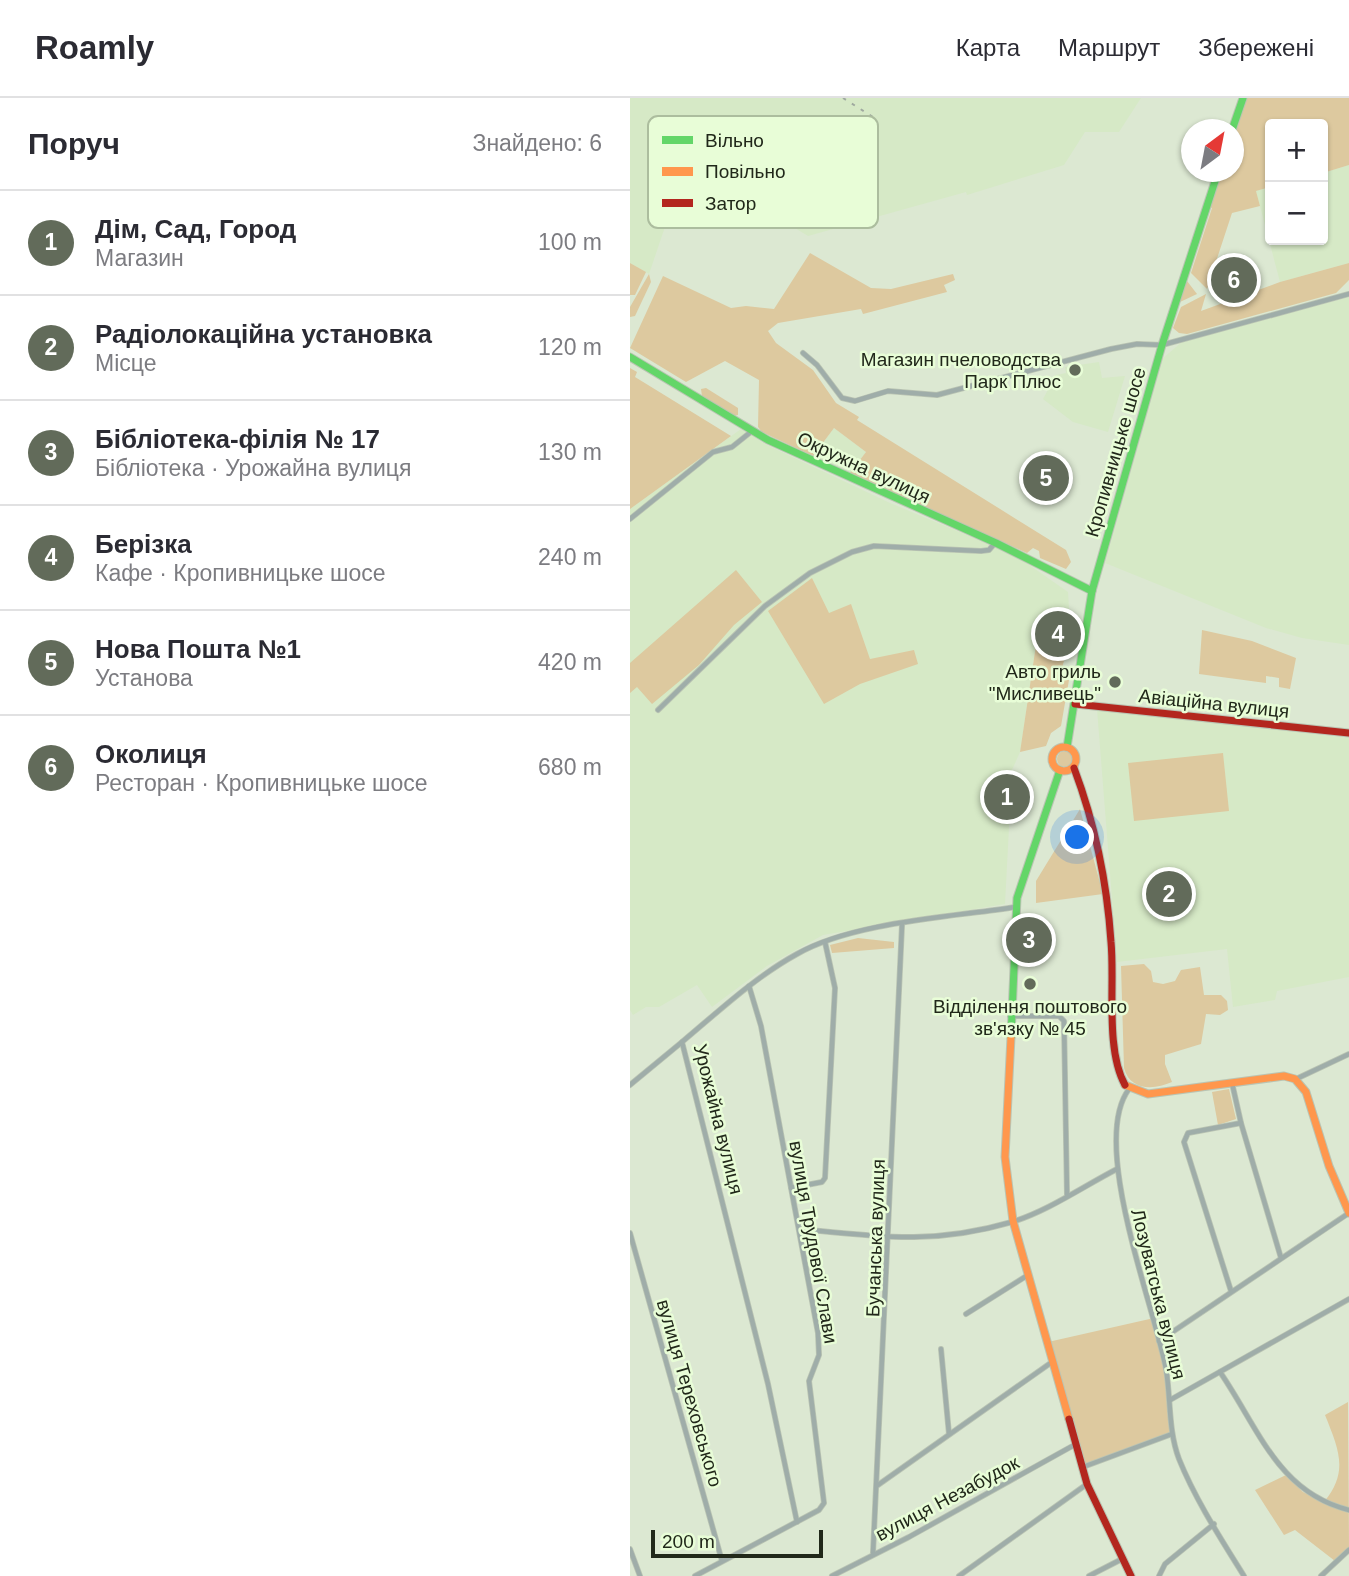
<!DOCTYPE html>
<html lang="uk">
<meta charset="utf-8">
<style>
:root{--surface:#fff;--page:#f2f2f3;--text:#2b2b33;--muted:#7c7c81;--line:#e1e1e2;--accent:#626b5a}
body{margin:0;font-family:Arial,sans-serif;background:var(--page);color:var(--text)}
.controls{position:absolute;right:21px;top:21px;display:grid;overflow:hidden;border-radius:7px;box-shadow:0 2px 5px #0004}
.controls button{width:63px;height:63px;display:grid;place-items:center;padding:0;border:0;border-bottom:2px solid var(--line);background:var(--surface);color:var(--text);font:35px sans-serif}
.compass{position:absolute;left:551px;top:21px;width:63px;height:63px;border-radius:50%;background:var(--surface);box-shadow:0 2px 5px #0004;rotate:32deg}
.scale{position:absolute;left:21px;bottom:18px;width:172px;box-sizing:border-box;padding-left:7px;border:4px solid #21281a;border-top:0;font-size:19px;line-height:24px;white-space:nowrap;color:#21281a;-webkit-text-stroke:5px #e8fdd7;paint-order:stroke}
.you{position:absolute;left:448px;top:740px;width:24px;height:24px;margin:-18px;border:5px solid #fff;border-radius:50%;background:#1a73e8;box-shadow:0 0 0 10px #1a73e833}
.badge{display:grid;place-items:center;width:46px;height:46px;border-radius:50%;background:var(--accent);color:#fff;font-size:23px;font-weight:700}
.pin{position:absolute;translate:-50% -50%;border:4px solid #fff;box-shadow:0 2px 7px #0006}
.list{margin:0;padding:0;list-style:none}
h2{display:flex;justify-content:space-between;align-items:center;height:91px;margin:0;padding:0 28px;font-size:30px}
h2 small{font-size:23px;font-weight:400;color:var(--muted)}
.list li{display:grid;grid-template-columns:46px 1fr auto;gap:21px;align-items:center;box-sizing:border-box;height:105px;padding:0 28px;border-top:2px solid var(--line)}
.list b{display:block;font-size:26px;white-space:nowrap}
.list p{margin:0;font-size:23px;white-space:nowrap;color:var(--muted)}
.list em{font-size:23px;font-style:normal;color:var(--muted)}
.map{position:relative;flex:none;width:719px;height:1478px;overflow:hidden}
header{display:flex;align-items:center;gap:42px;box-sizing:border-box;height:98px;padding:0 35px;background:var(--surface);border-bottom:2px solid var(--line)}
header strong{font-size:33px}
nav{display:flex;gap:38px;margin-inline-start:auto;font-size:24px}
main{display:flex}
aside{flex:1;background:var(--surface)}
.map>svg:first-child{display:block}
</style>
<header>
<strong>Roamly</strong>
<nav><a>Карта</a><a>Маршрут</a><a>Збережені</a></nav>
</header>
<main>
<aside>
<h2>Поруч<small>Знайдено: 6</small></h2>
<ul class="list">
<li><span class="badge">1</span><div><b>Дім, Сад, Город</b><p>Магазин</p></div><em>100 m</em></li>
<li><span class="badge">2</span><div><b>Радіолокаційна установка</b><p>Місце</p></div><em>120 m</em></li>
<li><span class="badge">3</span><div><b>Бібліотека-філія № 17</b><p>Бібліотека · Урожайна вулиця</p></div><em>130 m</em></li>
<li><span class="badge">4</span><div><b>Берізка</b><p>Кафе · Кропивницьке шосе</p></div><em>240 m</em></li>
<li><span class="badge">5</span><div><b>Нова Пошта №1</b><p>Установа</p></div><em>420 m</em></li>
<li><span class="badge">6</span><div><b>Околиця</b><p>Ресторан · Кропивницьке шосе</p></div><em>680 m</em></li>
</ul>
</aside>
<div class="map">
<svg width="719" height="1478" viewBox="0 0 719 1478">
<rect width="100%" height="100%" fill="#dce8d2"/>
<!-- built -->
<g fill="#d6e9c6">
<polygon points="0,0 511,0 489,34 455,34 434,67 337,97 336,94 178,138 57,64 19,176 0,165"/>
<polygon points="719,67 719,165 650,184 626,93 640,89 640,142 693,142 693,75"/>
<polygon points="719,199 719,547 672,540 636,530 475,465 532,261 553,243"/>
<polygon points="469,264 472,280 495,278 478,334 443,324 413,301 426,277 436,275 435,269"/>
<polygon points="204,330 236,354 220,375 183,358"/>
<polygon points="111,331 137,347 260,405 385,457 438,494 441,541 406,547 390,654 382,672 375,806 193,837 137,868 82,909 67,887 29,909 16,909 3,917 0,912 0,411"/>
<polygon points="467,611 719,640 719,879 647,893 645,902 603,909 597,851 487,864"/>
</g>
<!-- green -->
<g fill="#ddc99f">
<polygon points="613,0 719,0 719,67 693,75 693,26 640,26 640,89 626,93 630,108 602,115 577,191 561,175 582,110 577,108 588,74 604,74 604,32"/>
<polygon points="180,155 241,190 261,191 323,176 325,182 314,187 317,194 233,216 231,211 148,225 138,233 146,245 183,272 206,305 229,319 227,322 436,452 441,464 436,471 410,460 409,453 403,450 397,455 220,375 236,354 204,330 183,358 132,334 128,329 129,282 95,263 56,284 0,250 33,178 101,210 116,208 144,211"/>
<polygon points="0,165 16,174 5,197 0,197"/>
<polygon points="719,165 719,182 706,195 557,236 549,235 543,230 551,209 576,196 571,213 650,184"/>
<polygon points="19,176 21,184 5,218 0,219 0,209"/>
<polygon points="557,183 567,196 550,204 549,203"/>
<polygon points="0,270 7,274 5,279 101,338 0,411"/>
<polygon points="76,290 108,310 108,317 103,318 72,298 71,291"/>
<polygon points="106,472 132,504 104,527 69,567 22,606 7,589 0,595 0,565"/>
<polygon points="182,480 199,515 221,506 240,561 284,552 288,566 230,586 194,606 138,513"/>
<polygon points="572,532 622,543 666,560 660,591 649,589 649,580 636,578 636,585 569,576"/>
<polygon points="441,541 428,582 439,582 431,628 421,635 416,648 390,654 406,547"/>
<circle cx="435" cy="661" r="8"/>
<polygon points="593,655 599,713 504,723 498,665"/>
<polygon points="450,711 473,796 406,805 406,783"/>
<polygon points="228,840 264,844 264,850 202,855 200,847"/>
<path d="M514,866L521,873L523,884L533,886L545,883L551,872L570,869L574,897H591L597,903L598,912L590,917L576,916L571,946L535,957V966L542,984C524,992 500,993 494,970L491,868Z"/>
<polygon points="599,991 606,1021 588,1027 582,994"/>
<polygon points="524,1220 535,1270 542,1336 452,1369 418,1244"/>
<path d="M718,1304L719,1452L705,1463L665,1432L654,1437L625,1392L656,1377L673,1394L694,1404C719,1374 709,1352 695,1317Z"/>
</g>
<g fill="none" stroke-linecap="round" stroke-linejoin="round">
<!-- street casing -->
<g stroke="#bac4b3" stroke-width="6">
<g id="street">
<polyline points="173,255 187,267 212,300 225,303 258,293 307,297 481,251 507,246 532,247 719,196"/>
<polyline points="0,421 83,354 102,349 122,333"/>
<polyline points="28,612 135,508 180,475 222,454 244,448 351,453 359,452 365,445"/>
<polyline points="380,918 429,918 434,923 437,1097"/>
<polyline points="666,981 719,956"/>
<polyline points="602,985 611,1025"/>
<polyline points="0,987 52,944"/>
<path d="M499,991C459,1044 524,1207 536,1271C541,1301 538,1332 549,1361C565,1401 591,1441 614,1478"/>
<polyline points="161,1090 192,1084 195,1080 205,890 195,844"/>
<path d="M170,1131C250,1139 303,1147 382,1124C418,1113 454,1088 487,1071"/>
<polyline points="0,1135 92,1463"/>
<polyline points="601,1193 554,1044 558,1035 611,1025 651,1160"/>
<polyline points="336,1216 398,1177"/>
<polyline points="529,1243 719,1115"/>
<polyline points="311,1251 319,1336"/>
<path d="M590,1274C628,1329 648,1395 719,1412"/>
<polyline points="540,1302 719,1201"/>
<polyline points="453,1369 542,1336"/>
<polyline points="248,1387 422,1264"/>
<path d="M167,1424L138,1286L52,944C89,913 125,879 167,856C223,824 322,819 386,809"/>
<polyline points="0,1451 10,1478"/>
<polyline points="243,1455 272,827"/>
<polyline points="65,1478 189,1412 194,1405 179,1283 189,1257 188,1235 131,928 119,888"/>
<polyline points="202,1478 279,1439 446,1346"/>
<polyline points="329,1478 457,1386"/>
<polyline points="459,1478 492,1461"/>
<polyline points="529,1478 535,1466 584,1426"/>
<polyline points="691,1478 719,1452"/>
</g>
</g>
<!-- fast casing -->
<g stroke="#bac4b3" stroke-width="9">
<g id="fast">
<polyline points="602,32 613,0"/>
<polyline points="0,259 138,342 366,445 462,493"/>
<polyline points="437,649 462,493 532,247 588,74"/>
<polyline points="381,939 387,800 430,672"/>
</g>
</g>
<!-- slow casing -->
<g stroke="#bac4b3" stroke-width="9">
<g id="slow">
<circle cx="434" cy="661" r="12"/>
<polyline points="381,939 375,1059 383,1123 439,1321"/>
<polyline points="495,987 518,996 654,978 665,981 676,994 699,1068 719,1115"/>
</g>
</g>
<!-- jam casing -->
<g stroke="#bac4b3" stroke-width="9">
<g id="jam">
<polyline points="445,606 719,635"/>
<path d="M444,670C465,726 477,784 481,844C485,885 475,951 495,987"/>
<polyline points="439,1321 457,1386 501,1478"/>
</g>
</g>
<!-- street -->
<use href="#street" stroke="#9fada9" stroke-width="4.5"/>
<!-- fast -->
<use href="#fast" stroke="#63d668" stroke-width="7"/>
<!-- slow -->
<use href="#slow" stroke="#ff974d" stroke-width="7"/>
<!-- jam -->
<use href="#jam" stroke="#b3261e" stroke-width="7"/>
<!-- rail -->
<polyline stroke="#9fa99f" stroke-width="2" stroke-dasharray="3.5 7" stroke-linecap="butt" points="213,0 246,21"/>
</g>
<!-- markers -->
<g fill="#626b5a" stroke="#e8fdd7" stroke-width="2.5">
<circle cx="445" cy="272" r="7"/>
<circle cx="485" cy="584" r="7"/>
<circle cx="400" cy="886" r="7"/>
</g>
<g text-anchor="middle" stroke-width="5" stroke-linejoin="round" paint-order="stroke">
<!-- poi labels -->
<g font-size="19" fill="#21281a" stroke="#e8fdd7" text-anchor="end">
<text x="431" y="268">Магазин пчеловодства<tspan x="431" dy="22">Парк Плюс</tspan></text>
<text x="471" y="580">Авто гриль<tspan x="471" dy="22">"Мисливець"</tspan></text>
<text x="400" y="915" text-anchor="middle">Відділення поштового<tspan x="400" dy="22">зв'язку № 45</tspan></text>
</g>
<!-- street labels -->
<g font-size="19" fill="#21281a" stroke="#e8fdd7">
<text transform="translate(485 354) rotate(-74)" y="7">Кропивницьке шосе</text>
<text transform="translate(234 369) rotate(25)" y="7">Окружна вулиця</text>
<text transform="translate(584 605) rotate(6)" y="7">Авіаційна вулиця</text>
<text transform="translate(89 1021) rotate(76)" y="7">Урожайна вулиця</text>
<text transform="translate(245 1140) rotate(-88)" y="7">Бучанська вулиця</text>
<text transform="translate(184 1144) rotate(80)" y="7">вулиця Трудової Слави</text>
<text transform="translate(529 1196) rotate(76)" y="7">Лозуватська вулиця</text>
<text transform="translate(60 1295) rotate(74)" y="7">вулиця Тереховського</text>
<text transform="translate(317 1400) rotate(-28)" y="7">вулиця Незабудок</text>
</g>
</g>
<!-- legend -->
<rect x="18" y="18" width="230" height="112" rx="10" fill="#e8fdd7" stroke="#acbd9e" stroke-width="2"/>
<rect x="32" y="38" width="31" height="8" fill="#63d668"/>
<rect x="32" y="69" width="31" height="9" fill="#ff974d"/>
<rect x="32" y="101" width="31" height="8" fill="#b3261e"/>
<g font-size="19" fill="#21281a">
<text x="75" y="49">Вільно</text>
<text x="75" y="80">Повільно</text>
<text x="75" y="112">Затор</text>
</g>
</svg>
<div class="controls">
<button>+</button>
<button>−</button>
</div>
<svg class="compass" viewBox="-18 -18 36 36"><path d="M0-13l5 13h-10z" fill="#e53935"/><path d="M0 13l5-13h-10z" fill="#7c7c81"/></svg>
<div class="scale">200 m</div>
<div class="you"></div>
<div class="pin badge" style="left:377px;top:699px">1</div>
<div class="pin badge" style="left:539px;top:796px">2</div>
<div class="pin badge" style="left:399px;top:842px">3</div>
<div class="pin badge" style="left:428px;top:536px">4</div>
<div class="pin badge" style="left:416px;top:380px">5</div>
<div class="pin badge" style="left:604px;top:182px">6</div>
</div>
</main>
